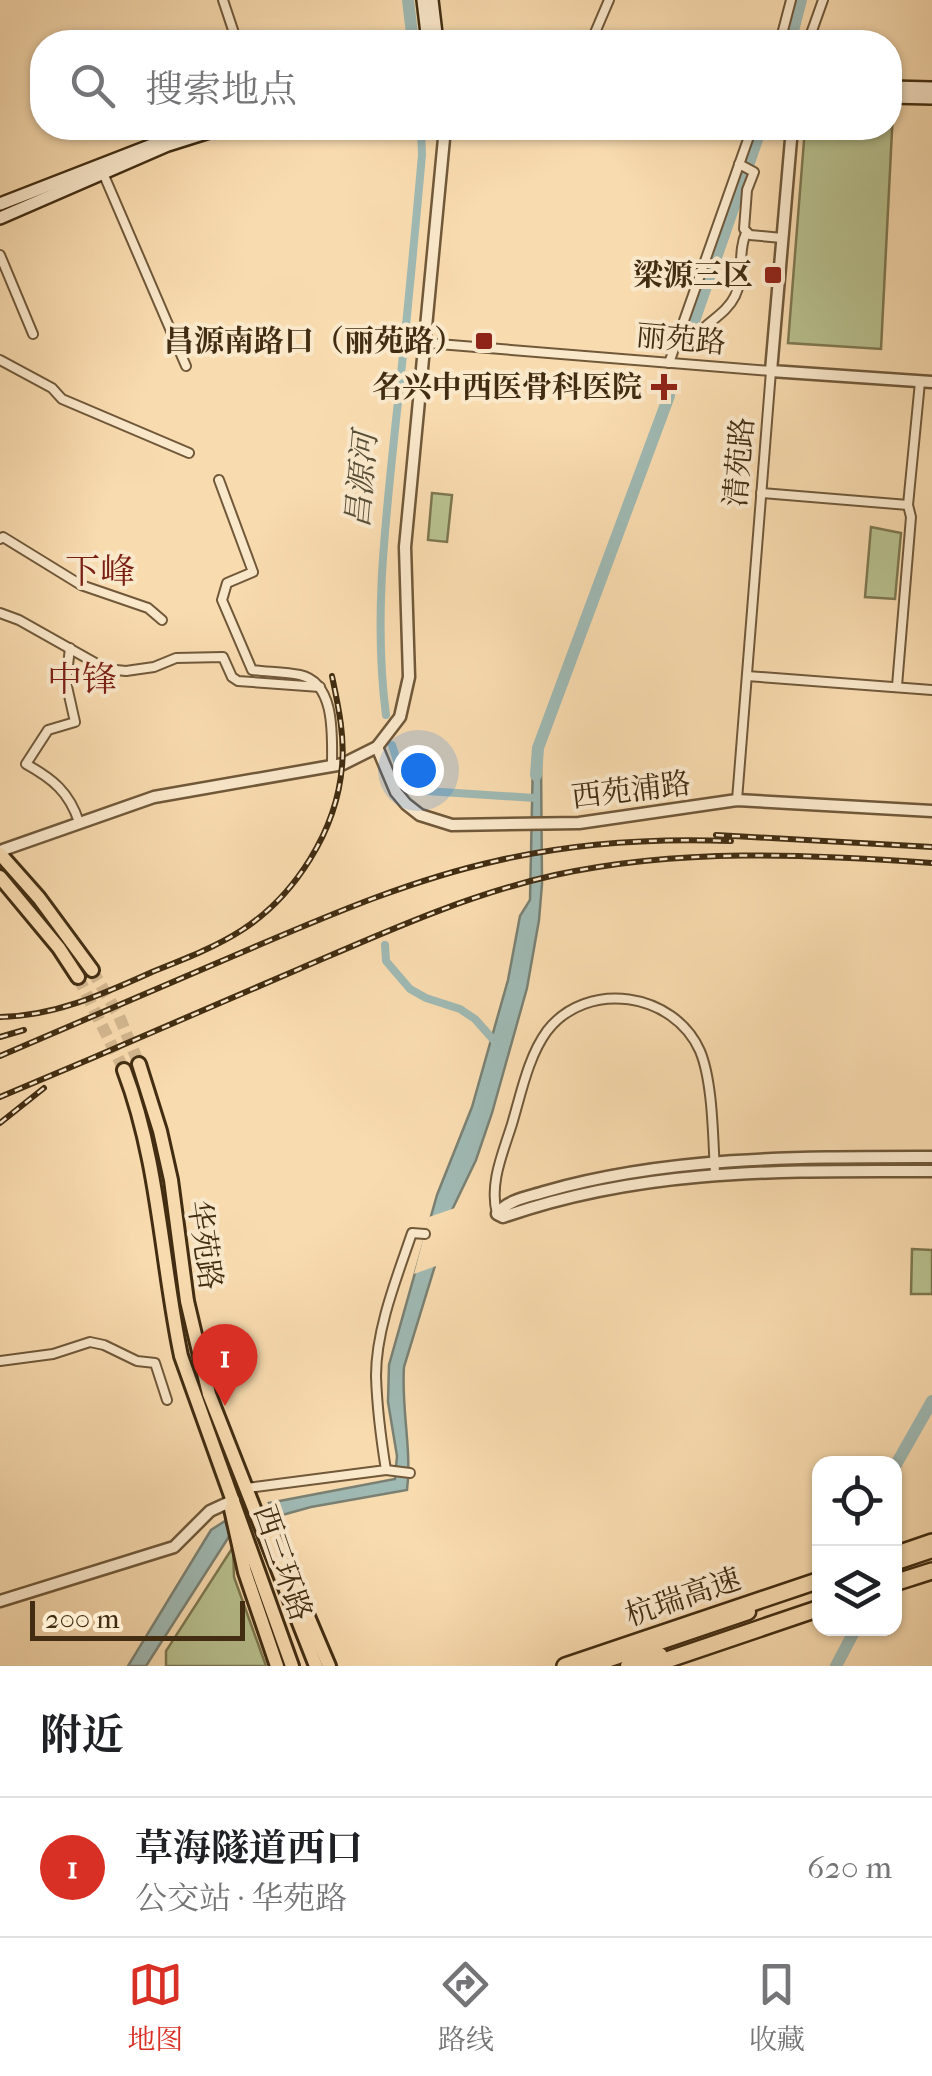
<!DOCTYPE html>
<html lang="zh">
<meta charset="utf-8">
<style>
:root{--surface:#fff;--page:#f2f2f2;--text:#202124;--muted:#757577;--line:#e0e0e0;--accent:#d93025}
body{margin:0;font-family:"IM FELL French Canon","Noto Serif SC",serif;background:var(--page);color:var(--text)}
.controls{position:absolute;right:30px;bottom:30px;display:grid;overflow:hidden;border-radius:20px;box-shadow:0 2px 8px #0004}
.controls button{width:90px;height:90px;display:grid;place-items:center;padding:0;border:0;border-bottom:2px solid var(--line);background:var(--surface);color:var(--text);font:50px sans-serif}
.scale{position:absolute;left:30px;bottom:25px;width:215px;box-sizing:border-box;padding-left:10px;border:5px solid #422d12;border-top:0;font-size:28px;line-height:35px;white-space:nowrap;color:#422d12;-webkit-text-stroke:8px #fae8cb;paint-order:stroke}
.you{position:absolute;left:418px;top:770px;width:35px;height:35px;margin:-25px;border:8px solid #fff;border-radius:50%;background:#1a73e8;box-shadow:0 0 0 15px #1a73e833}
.badge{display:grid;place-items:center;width:65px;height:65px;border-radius:50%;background:var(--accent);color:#fff;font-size:32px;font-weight:700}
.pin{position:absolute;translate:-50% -82px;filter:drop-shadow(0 2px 5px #0008)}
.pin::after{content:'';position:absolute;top:52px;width:35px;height:30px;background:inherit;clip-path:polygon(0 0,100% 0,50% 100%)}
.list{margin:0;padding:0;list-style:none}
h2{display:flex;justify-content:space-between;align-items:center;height:130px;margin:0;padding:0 40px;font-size:42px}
h2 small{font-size:32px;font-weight:400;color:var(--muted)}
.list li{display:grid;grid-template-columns:65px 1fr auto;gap:30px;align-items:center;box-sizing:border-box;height:140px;padding:0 40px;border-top:2px solid var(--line)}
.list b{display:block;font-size:38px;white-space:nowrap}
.list p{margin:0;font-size:32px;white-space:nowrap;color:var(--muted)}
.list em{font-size:32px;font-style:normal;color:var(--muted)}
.icon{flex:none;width:55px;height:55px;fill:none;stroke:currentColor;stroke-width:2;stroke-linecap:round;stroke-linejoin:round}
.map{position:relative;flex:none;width:932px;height:1666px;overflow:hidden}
.search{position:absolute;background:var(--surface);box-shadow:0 2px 8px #0004;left:30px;right:30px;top:30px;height:110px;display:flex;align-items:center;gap:25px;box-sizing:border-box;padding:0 35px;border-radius:40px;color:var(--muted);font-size:38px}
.sheet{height:270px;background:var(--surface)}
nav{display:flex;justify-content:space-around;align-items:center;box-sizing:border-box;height:140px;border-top:2px solid var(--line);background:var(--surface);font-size:28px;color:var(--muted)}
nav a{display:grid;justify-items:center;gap:5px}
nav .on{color:var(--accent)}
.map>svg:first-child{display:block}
</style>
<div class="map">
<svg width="932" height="1666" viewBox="0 0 932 1666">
<rect width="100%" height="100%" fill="#f8dbaf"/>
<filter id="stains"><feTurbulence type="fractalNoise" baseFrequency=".002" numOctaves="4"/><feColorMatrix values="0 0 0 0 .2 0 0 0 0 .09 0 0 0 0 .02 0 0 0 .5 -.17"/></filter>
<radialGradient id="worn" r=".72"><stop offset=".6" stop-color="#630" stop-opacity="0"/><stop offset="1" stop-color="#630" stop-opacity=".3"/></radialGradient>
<!-- green -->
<g fill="#b8c18f" stroke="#7d7750" stroke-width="2.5">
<polygon points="890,110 893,111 881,349 788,343 805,128 890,128"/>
<polygon points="432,493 452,495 447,542 428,540"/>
<polygon points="871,527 901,533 895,599 865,597"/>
<polygon points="912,1249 932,1250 932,1294 911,1294"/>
<polygon points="233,1547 234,1577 266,1666 166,1666 166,1651"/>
</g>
<!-- water -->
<g fill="#9fb9b3" stroke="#7a8173" stroke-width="2.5">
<path d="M533,758H541L542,884L539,920L527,988L492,1113L476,1160L452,1210L404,1367C401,1408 412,1449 407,1490L311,1507L275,1517L269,1503L395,1479L397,1456L388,1402L389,1365L437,1195L472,1107L508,980L520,916L530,900Z"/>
<polygon points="225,1521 230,1535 146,1666 128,1666 211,1530"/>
</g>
<!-- pier -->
<polygon fill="#f8dbaf" points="455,1208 439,1265 414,1274 429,1217"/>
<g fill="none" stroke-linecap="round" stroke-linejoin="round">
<!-- canal -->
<g stroke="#9fb9b3" stroke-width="8">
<path d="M386,715C373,616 386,519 396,420C406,332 414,244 422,155L421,130"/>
<polyline points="392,745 402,776 411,790 535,798"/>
<polyline points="385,945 386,961 410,989 426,998 460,1009 475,1019 498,1045"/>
</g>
<!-- river -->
<g stroke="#9fb9b3" stroke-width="12">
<polyline points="408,0 413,42"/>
<polyline points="790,42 801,0"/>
<polyline points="685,347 761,128"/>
<polyline points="536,775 538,748 669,396"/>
<polyline points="894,1468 932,1401"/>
<polyline points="836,1666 856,1628"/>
</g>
<!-- primary-tunnel -->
<g stroke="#d4b890" stroke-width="12" stroke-dasharray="12 6" stroke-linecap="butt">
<polyline points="92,970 119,1016 139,1064"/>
<polyline points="78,977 124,1070"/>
</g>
<!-- minor casing -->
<g stroke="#705839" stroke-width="12">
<g id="minor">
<polyline points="223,0 237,42"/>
<polyline points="591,42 609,0"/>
<polyline points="780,42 791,0"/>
<polyline points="808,42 823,0"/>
<polyline points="739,164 754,172 747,190 744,229 750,235 782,238"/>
<polyline points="103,173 186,366"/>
<polyline points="0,255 33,334"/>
<polyline points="426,343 771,371 737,800"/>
<path d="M692,344C700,324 725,317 735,296C745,276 737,253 746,233"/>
<polyline points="0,360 52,388 62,399 189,453"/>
<polyline points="669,363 752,128"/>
<path d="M219,480L253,572L227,583L222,600L252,670C268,672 285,672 300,675C336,683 332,737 332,765"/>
<polyline points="761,493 908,505"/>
<polyline points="0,539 3,537 81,585 148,608 162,620"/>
<polyline points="0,613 19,620 106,669 126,671 154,667 176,658 223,657 232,677 238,681 320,687"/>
<path d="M70,648L66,682L75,722L48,730L26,764C53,779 69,792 79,822"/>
<polyline points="747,676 932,690"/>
<polyline points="897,686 911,517 908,505 920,382"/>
<path d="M497,1214C489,1183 503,1153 512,1124C521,1094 528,1057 547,1031C587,979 674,992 700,1051C713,1082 713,1139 715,1173"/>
<polyline points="0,1361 53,1354 90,1342 104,1345 137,1361 155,1363 167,1400"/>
<polyline points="386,1470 410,1473"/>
<path d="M247,1488L386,1470C381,1439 377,1407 376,1376C376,1329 397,1277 412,1233L425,1234"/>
</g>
</g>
<!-- tertiary casing -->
<g stroke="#705839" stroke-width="15">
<g id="tertiary">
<polyline points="792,128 771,371 932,382"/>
<polyline points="377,747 396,792 406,804 420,815 452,825 579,823 737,800 932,811"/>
<polyline points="0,851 154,797 343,764 377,747 400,717 409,677 405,547 445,128"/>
<path d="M932,1157C803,1157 669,1156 544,1192C528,1197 507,1200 497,1214L503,1217C645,1167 784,1171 932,1171"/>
<polyline points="0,1601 174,1547 210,1511 234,1500"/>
</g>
</g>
<!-- secondary casing -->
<g stroke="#422d12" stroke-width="16">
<g id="secondary">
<polyline points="423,0 428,42"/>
<polyline points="432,0 437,42"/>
<polyline points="890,87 932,88"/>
<polyline points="890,97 932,98"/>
<polyline points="0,204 196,128"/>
<polyline points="0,218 168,145 222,128"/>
</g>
</g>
<!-- primary casing -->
<g stroke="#422d12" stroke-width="18">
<g id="primary">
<polyline points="0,854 39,898 92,970"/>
<polyline points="0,877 59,948 78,977"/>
<polyline points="139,1064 160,1131 171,1180 187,1301 209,1394 316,1666"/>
<path d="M124,1070C159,1162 161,1260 181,1356L292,1666"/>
<polyline points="231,1509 245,1572 277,1666"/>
<polyline points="267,1520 329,1666"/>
</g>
</g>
<!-- trunk casing -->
<g stroke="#422d12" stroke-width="19">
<g id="trunk">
<polyline points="894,1563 932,1550"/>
<polyline points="589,1666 748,1612"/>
<polyline points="628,1666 660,1655"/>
</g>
</g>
<!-- motorway casing -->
<g stroke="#422d12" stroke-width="20">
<g id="motorway">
<polyline points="894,1555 932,1542"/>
<polyline points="894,1583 932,1571"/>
<polyline points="565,1666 820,1580"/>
<polyline points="649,1666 820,1608"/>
</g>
</g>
<!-- minor -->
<use href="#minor" stroke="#fae8cb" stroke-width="8"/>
<!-- tertiary -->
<use href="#tertiary" stroke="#fae8cb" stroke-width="10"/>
<!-- secondary -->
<use href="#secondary" stroke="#fae8cb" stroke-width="11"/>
<!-- primary -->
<use href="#primary" stroke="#f8dbaf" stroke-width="12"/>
<!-- trunk -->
<use href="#trunk" stroke="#f8dbaf" stroke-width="14"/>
<!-- motorway -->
<use href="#motorway" stroke="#f8dbaf" stroke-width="15"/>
<!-- rail casing -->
<g stroke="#422d12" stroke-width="6">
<g id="rail">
<polyline points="716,835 932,847"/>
<path d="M0,1017C55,1016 103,994 152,972C182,960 214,948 242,930C295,896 337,830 342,766C345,736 338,705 332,676"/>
<polyline points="0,1037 24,1030"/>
<path d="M0,1056C84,1020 168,984 252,948C332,914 411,880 496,861C573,843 652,838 731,841"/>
<path d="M0,1097C100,1055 200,1012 299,969C383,933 466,895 555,875C680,848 805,854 932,863"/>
<polyline points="0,1123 44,1088"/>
</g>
</g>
<!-- rail -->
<use href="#rail" stroke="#fae8cb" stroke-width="2.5" stroke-dasharray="8" stroke-linecap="butt"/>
</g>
<!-- markers -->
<g fill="#8f2418" stroke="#fae8cb" stroke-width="4">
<rect x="763" y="265" width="20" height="20" rx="5"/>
<rect x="474" y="331" width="20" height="20" rx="5"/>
<path d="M659 372h10v10h10v10h-10v10h-10v-10h-10v-10h10z"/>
</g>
<g text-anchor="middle" stroke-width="8" stroke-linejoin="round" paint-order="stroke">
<!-- poi labels -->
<g font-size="30" font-weight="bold" fill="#422d12" stroke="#fae8cb" text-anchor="end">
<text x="753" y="285">梁源三区</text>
<text x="464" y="351">昌源南路口（丽苑路）</text>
<text x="642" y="397">名兴中西医骨科医院</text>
</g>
<!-- street labels -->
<g font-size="30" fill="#422d12" stroke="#fae8cb">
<text transform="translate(681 339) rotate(5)" y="10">丽苑路</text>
<text transform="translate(739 462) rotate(-85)" y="10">清苑路</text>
<text transform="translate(631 790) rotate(-7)" y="10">西苑浦路</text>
<text transform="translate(205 1245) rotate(82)" y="10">华苑路</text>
<text transform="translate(283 1563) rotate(71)" y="10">西三环路</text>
<text transform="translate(683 1597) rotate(-19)" y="10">杭瑞高速</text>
</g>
<!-- water labels -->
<g font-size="32" font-style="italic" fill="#59503a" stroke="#fae8cb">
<text transform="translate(361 480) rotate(-85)" y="11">昌源河</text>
</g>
<!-- quarter labels -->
<g font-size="35" fill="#7a1f14" stroke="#fae8cb">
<text x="100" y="583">下峰</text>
<text x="82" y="691">中锋</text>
</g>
</g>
<rect width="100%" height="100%" filter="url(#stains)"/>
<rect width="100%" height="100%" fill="url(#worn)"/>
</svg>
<div class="controls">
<button><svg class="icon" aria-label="locate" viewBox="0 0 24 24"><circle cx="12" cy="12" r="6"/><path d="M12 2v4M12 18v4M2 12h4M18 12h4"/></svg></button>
<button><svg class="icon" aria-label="layers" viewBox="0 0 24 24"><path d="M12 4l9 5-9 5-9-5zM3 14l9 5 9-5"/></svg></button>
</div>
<div class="scale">200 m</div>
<div class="you"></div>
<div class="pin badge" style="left:225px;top:1406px">1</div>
<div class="search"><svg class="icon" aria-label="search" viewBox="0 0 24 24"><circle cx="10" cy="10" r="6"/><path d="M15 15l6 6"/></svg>搜索地点</div>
</div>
<section class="sheet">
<h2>附近<small></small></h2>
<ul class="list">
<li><span class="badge">1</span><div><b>草海隧道西口</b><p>公交站 · 华苑路</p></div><em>620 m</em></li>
</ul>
</section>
<nav>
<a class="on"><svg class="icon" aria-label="map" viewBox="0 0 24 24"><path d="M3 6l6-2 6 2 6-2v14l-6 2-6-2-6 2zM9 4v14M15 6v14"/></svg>地图</a>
<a><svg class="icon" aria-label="directions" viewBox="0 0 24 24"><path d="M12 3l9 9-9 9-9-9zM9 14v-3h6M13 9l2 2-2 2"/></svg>路线</a>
<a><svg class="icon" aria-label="saved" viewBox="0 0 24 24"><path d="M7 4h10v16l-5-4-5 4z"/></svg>收藏</a>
</nav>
